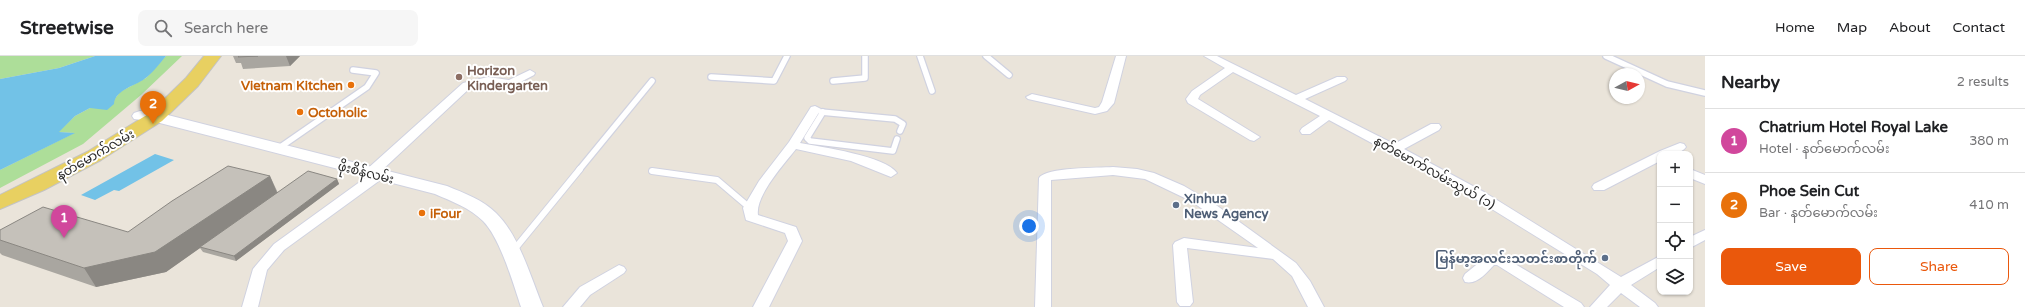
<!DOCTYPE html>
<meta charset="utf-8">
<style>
:root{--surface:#fff;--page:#f6f6f6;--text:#202124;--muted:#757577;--line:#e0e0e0;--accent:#ea580c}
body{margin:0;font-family:"Varela Round","Noto Sans Myanmar",sans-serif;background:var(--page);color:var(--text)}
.controls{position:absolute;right:12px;bottom:12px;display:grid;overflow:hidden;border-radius:8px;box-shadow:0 1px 3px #0004}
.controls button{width:36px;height:36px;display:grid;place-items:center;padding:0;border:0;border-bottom:1px solid var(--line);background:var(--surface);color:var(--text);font:20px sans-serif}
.compass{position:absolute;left:1609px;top:12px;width:36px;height:36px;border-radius:50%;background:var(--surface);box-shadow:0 1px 3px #0004;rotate:82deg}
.you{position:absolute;left:1029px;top:170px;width:14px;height:14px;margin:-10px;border:3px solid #fff;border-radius:50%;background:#1a73e8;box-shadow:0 0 0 6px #1a73e833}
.badge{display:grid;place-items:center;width:26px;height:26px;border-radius:50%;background:var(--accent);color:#fff;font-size:13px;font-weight:700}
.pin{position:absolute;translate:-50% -33px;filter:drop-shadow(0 1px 2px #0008)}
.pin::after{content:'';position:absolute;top:21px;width:14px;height:12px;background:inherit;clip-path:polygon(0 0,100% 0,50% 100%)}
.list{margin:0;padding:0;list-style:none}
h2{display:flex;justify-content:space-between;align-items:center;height:52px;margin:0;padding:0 16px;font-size:17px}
h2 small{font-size:13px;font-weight:400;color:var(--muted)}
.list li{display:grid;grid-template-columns:26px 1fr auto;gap:12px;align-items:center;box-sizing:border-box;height:64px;padding:0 16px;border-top:1px solid var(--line)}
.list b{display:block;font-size:15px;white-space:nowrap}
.list p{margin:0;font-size:13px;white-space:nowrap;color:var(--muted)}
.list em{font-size:13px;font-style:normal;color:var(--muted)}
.actions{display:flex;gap:8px;padding:12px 16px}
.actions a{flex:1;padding:9px 0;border:1px solid var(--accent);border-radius:8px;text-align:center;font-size:14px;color:var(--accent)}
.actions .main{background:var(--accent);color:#fff}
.icon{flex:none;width:22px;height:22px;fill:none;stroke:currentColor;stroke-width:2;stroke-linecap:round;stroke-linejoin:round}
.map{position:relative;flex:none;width:1705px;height:251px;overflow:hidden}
header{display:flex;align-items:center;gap:24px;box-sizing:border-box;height:56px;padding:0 20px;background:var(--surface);border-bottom:1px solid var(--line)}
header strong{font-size:19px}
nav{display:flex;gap:22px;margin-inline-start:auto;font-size:14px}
.search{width:280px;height:36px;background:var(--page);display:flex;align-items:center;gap:10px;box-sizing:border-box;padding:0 14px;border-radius:8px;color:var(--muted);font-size:15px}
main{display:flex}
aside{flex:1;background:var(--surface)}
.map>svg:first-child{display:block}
</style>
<header>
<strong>Streetwise</strong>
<div class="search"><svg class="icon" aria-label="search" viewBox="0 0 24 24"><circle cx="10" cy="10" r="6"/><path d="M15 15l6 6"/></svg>Search here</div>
<nav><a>Home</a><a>Map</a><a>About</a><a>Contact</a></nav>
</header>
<main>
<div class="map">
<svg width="1705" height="251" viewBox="0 0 1705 251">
<rect width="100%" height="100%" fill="#eae4da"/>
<!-- green -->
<g fill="#adde99">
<polygon points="0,0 95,0 59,12 0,23"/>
<polygon points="166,0 182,0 141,39 83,88 0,132 0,114 74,77 58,76 75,60 90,52 114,44 120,36 146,22"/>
</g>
<!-- water -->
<g fill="#72c2e7">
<path d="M95,0H166C160,7 154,15 147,21C137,30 115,33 114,48L107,54L90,52L75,60L59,76L75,77L0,114V23L59,12Z"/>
<polygon points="155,98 174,104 119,135 114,134 95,144 81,139"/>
</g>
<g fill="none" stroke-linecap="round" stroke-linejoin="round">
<!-- service-far1 casing -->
<g stroke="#d0d2e0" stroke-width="8">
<g id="service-far1">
<polyline points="920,0 932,35"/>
<polyline points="986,0 1009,19"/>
<polyline points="1606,0 1667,28 1705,37"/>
<polyline points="711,21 774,25 787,0"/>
<polyline points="833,25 865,22 865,0"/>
<polyline points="821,56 895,63 903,68 900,75"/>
<polyline points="823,56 807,82 810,85 893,95 897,83"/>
<polyline points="279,92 367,31 376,17 353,14"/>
<polyline points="579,114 652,25"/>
</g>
</g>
<!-- service casing -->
<g stroke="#d0d2e0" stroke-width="8">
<g id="service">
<polyline points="652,115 717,124 750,152"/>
<polyline points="513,195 580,113"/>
</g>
</g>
<!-- minor casing -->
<g stroke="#d0d2e0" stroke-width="2">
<g id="minor">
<polygon points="1116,0 1126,0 1114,47 1107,55 1095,58 1028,43 1026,41 1032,38 1095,52 1099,51 1102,46"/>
<polygon points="1204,0 1217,0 1296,39 1337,21 1345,21 1347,23 1345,25 1305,43 1394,88 1431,68 1439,68 1441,71 1439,74 1404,93 1484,136 1621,221 1660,200 1660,211 1631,229 1655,247 1658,251 1640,251 1621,237 1607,251 1590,251 1610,229 1597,218 1474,142 1329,64 1310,78 1302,78 1300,75 1302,72 1320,60 1233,16 1200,39 1198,43 1260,81 1254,85 1250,84 1188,47 1186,43 1192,35 1225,12"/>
<polygon points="530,14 535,17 534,19 511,31 488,27 471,31 380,116 384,119 383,122 284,194 267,214 258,251 242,251 253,213 274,188 368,120 365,117 366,114 463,27 488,21 509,24"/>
<path d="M815,50L821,53L800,87C821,91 886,100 897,117L891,121L851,105L796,93C784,108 755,140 758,159L796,171L802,185L769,251H753L788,185L785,177L746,164L743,152L759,125L789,86L811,51Z"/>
<path d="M1680,87L1684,88L1686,91C1680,99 1669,98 1660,98V105L1604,134H1594L1592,131L1594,128L1660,95Z"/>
<path d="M1113,111L1137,113L1154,117L1184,130L1216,149L1296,207L1310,225L1324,251H1308L1292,220L1273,203L1187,192L1193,246L1190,250H1180L1177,246L1173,189L1175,186L1184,182L1258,192L1191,145L1145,123L1113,119L1051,124V251H1035L1039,122C1046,111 1098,112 1113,111Z"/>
<polygon points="1690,113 1705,119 1705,128 1690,122"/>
<polygon points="1705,174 1705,184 1690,192 1690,181"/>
<path d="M1491,199L1505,202L1581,247L1584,251H1564L1497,209H1494C1486,217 1477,229 1465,226L1463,222L1465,218L1486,201Z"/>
<polygon points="619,209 624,211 626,214 624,217 590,239 580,251 563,251 580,231"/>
</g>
</g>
<!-- secondary casing -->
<g stroke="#d0d2e0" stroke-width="2">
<path id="secondary" d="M140,55L156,56L447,130C464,137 483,144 496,157C519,179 531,222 543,251H521C513,227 500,182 483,165C470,152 451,145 435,138L156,66L134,63L132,60L134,57Z"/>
</g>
<!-- primary casing -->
<g stroke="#c3c3c3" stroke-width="2">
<polygon id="primary" points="204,0 221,0 198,30 162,65 101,104 44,134 0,153 0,139 87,96 150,57 186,22"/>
</g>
<!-- service-far1 -->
<use href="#service-far1" stroke="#fff" stroke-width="5.5"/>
<!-- service -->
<use href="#service" stroke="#fff" stroke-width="6"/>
<!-- minor -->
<use href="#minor" fill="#fff" fill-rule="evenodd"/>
<!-- secondary -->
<use href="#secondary" fill="#fff" fill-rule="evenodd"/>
<!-- primary -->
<use href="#primary" fill="#e8d061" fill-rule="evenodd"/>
</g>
<!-- wall -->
<g fill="#a9a6a0">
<polygon points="233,0 300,0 290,10 243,13 241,7 236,7"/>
<polygon points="270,120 278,137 337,123 339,128 236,205 203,196 200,192 166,216 96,231 2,199 0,197 0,174 128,176"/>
</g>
<!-- shaded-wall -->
<g fill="#8a8782">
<polygon points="286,0 300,0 290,10"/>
<polygon points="270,120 278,139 200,191 200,192 166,216 96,231 84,212"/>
<polygon points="337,123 339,128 236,205 234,200"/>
</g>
<!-- building -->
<g fill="#c5c1ba" stroke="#8a8782">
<polygon points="239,0 258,0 238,1"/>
<polygon points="228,110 270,120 155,196 84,212 0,184 0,174 43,151 128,176 172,145"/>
<polygon points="308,115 337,123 234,200 200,191"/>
</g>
<!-- markers -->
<circle fill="#8d6e63" stroke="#fff" stroke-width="1.5" cx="459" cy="21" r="4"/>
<g fill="#e8710a" stroke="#fff" stroke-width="1.5">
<circle cx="351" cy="29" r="4"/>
<circle cx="300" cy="56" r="4"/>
<circle cx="422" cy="157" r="4"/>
</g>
<g fill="#5c6f8a" stroke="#fff" stroke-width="1.5">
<circle cx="1176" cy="149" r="4"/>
<circle cx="1605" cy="202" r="4"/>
</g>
<g text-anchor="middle" stroke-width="4" stroke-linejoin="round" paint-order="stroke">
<!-- education labels -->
<g font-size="13" font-weight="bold" fill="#785e54" stroke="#fff" text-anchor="start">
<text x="467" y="19">Horizon<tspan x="467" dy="15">Kindergarten</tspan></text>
</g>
<!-- food labels -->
<g font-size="13" font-weight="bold" fill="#c56008" stroke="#fff" text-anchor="start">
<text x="343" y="34" text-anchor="end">Vietnam Kitchen</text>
<text x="308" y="61">Octoholic</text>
<text x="430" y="162">iFour</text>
</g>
<!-- street labels -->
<g font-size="13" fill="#282828" stroke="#fff">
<text transform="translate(95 98) rotate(-30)" y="5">နတ်မောက်လမ်း</text>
<text transform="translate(366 116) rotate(14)" y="5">ဖိုးစိန်လမ်း</text>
<text transform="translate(1435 116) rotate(29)" y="5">နတ်မောက်လမ်းသွယ် (၁)</text>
</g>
<!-- service labels -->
<g font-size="13" font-weight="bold" fill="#4e5e75" stroke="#fff" text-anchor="start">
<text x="1184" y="147">Xinhua<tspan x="1184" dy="15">News Agency</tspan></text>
<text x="1597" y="207" text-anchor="end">မြန်မာ့အလင်းသတင်းစာတိုက်</text>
</g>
</g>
</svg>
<div class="controls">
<button>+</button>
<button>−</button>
<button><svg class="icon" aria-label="locate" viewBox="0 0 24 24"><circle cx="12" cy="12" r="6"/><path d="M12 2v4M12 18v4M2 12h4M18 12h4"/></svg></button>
<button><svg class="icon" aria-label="layers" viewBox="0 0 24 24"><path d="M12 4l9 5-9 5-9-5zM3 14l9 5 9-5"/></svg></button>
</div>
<svg class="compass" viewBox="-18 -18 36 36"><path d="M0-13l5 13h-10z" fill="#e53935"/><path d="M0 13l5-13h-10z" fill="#757577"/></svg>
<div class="you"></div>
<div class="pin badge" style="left:64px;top:182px;background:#d1479c">1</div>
<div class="pin badge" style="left:153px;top:68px;background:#e8710a">2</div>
</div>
<aside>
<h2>Nearby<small>2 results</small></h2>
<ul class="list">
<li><span class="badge" style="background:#d1479c">1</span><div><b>Chatrium Hotel Royal Lake</b><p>Hotel · နတ်မောက်လမ်း</p></div><em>380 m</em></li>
<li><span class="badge" style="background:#e8710a">2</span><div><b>Phoe Sein Cut</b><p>Bar · နတ်မောက်လမ်း</p></div><em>410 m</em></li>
</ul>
<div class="actions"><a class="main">Save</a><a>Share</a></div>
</aside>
</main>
